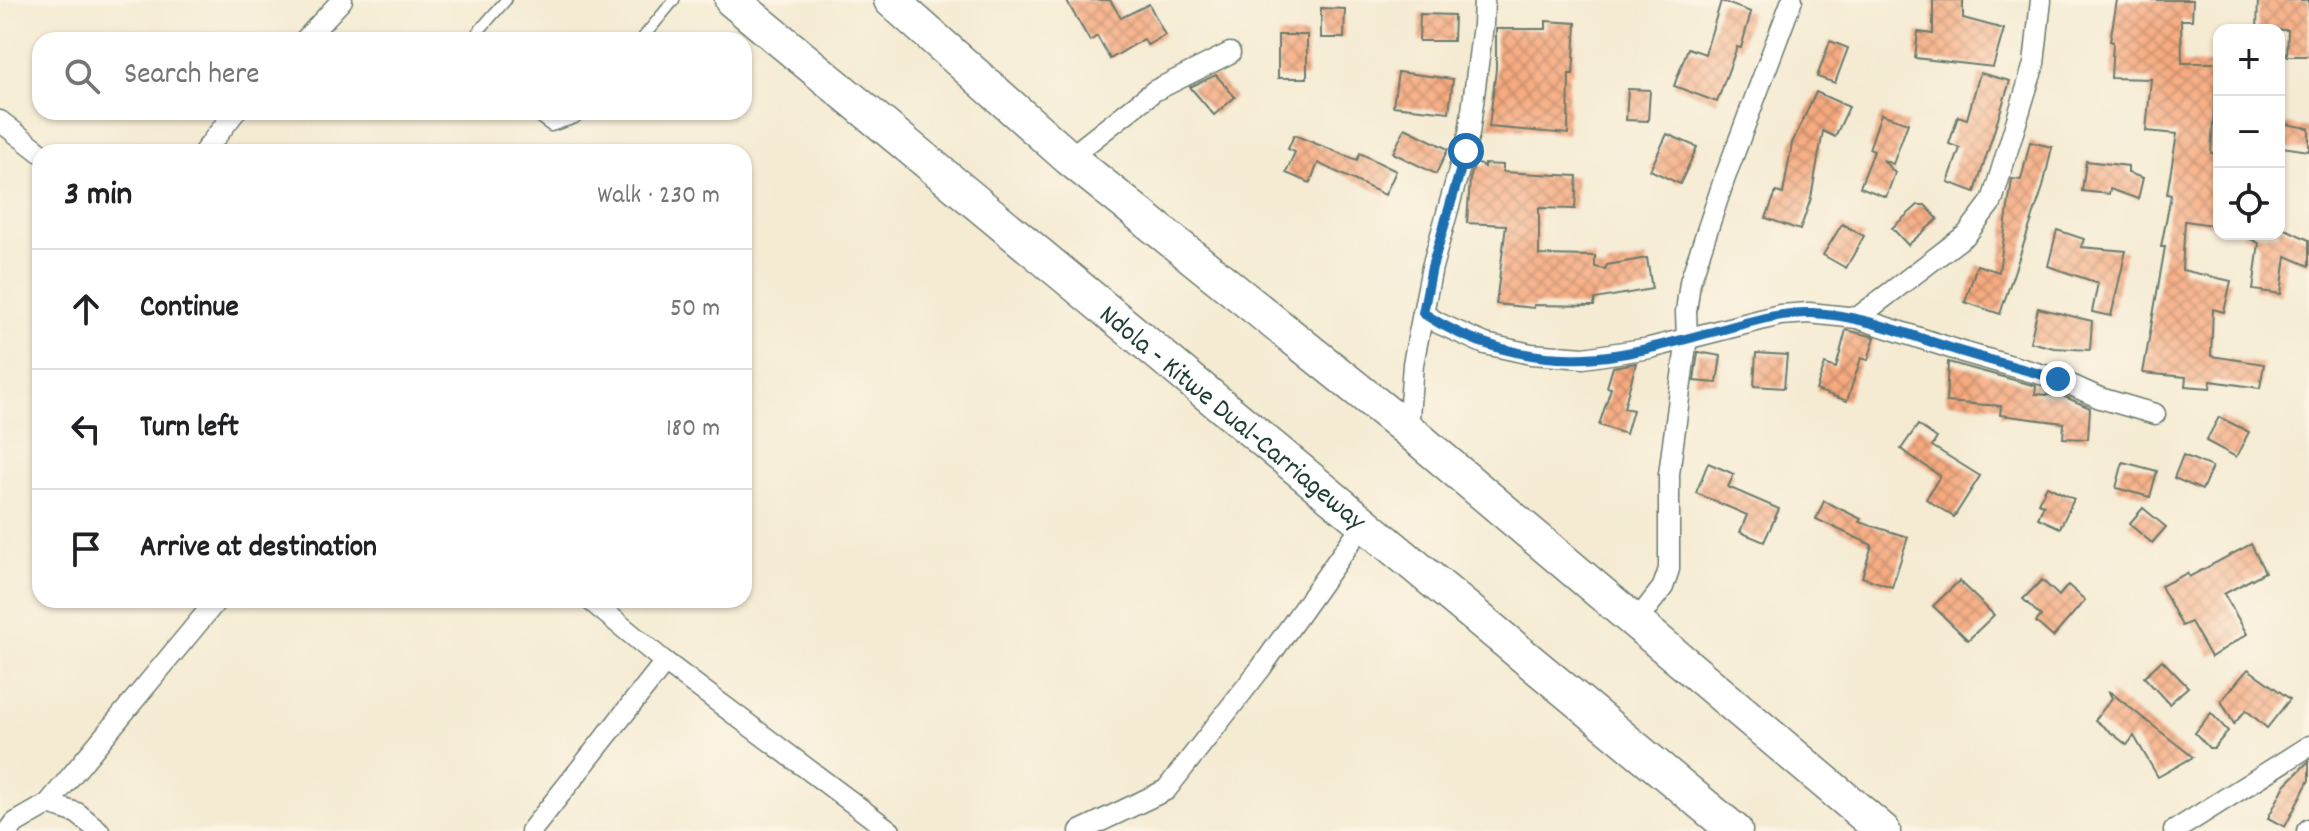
<!DOCTYPE html>
<meta charset="utf-8">
<style>
:root{--surface:#fff;--page:#f6f6f6;--text:#202124;--muted:#757577;--line:#e0e0e0}
body{margin:0;font-family:Dekko,sans-serif;background:var(--page);color:var(--text)}
.controls{position:absolute;right:24px;top:24px;display:grid;overflow:hidden;border-radius:16px;box-shadow:0 2px 6px #0004}
.controls button{width:72px;height:72px;display:grid;place-items:center;padding:0;border:0;border-bottom:2px solid var(--line);background:var(--surface);color:var(--text);font:40px sans-serif}
.stop{position:absolute;width:24px;height:24px;margin:-18px;border:6px solid #1f6fb2;border-radius:50%;background:#fff}
.stop.end{background:#1f6fb2;border-color:#fff;box-shadow:0 2px 8px #0008}
.list{margin:0;padding:0;list-style:none}
h2{display:flex;justify-content:space-between;align-items:center;height:104px;margin:0;padding:0 32px;font-size:34px}
h2 small{font-size:26px;font-weight:400;color:var(--muted)}
.list li{display:grid;grid-template-columns:52px 1fr auto;gap:24px;align-items:center;box-sizing:border-box;height:120px;padding:0 32px;border-top:2px solid var(--line)}
.list b{display:block;font-size:30px;white-space:nowrap}
.list em{font-size:26px;font-style:normal;color:var(--muted)}
.icon{flex:none;width:44px;height:44px;fill:none;stroke:currentColor;stroke-width:2;stroke-linecap:round;stroke-linejoin:round}
.map{position:relative;flex:none;width:2309px;height:831px;overflow:hidden}
.search{position:absolute;background:var(--surface);box-shadow:0 2px 6px #0004;left:32px;top:32px;width:720px;height:88px;display:flex;align-items:center;gap:20px;box-sizing:border-box;padding:0 28px;border-radius:24px;color:var(--muted);font-size:30px}
.panel{position:absolute;background:var(--surface);box-shadow:0 2px 6px #0004;left:32px;top:144px;width:720px;height:464px;border-radius:24px}
.map>svg:first-child{display:block}
</style>
<div class="map">
<svg width="2309" height="831" viewBox="0 0 2309 831">
<defs>
<pattern id="building-cross-hatch" width="8" height="8" patternUnits="userSpaceOnUse" patternTransform="scale(2)"><rect width="8" height="8" fill="#f7aa80"/><path d="M0 0l8 8M0 8l8-8" fill="none" stroke="#c78c6a"/></pattern>
</defs>
<rect width="100%" height="100%" fill="#fcf5e5"/>
<filter id="ink" filterUnits="userSpaceOnUse"><feTurbulence type="fractalNoise" baseFrequency=".0125" numOctaves="2"/><feDisplacementMap in="SourceGraphic" scale="16" xChannelSelector="R" yChannelSelector="G"/><feConvolveMatrix kernelMatrix="1 2 1 2 8 2 1 2 1" color-interpolation-filters="sRGB"/></filter>
<filter id="wash" filterUnits="userSpaceOnUse"><feTurbulence type="fractalNoise" baseFrequency=".006" numOctaves="4" result="noise"/><feDisplacementMap in="SourceGraphic" scale="32" xChannelSelector="R" yChannelSelector="G"/><feGaussianBlur stdDeviation="1.8" result="paint"/><feColorMatrix in="noise" values="0 0 0 0 0 0 0 0 0 0 0 0 0 0 0 0 0 1.4 0 .05"/><feComposite in="paint" operator="in"/></filter>
<g filter="url(#wash)">
<rect width="100%" height="100%" fill="#f5ebd3"/>
<g id="blocks">
<!-- building -->
<g fill="url(#building-cross-hatch)">
<polygon points="1066,0 1110,0 1121,18 1149,4 1165,35 1147,45 1144,39 1110,59 1097,36 1090,41"/>
<polygon points="1933,0 1963,0 1963,18 2004,29 1993,67 1915,58 1918,32 1933,34"/>
<polygon points="2117,0 2193,0 2192,20 2181,20 2182,63 2217,63 2211,153 2219,154 2219,226 2185,221 2182,270 2231,281 2224,312 2213,309 2211,356 2264,364 2260,388 2211,381 2210,388 2185,386 2186,377 2143,373 2165,247 2161,247 2171,195 2167,194 2177,134 2146,131 2151,79 2111,78 2113,42 2110,41"/>
<polygon points="2258,0 2309,0 2309,56 2287,56 2288,30 2257,30"/>
<polygon points="1721,1 1751,12 1741,48 1737,47 1717,102 1674,86 1688,48 1705,54"/>
<polygon points="1321,8 1345,9 1344,38 1321,38"/>
<polygon points="1420,14 1454,15 1453,41 1419,41"/>
<polygon points="1546,21 1576,23 1573,74 1569,74 1568,134 1489,127 1496,69 1496,29 1546,29"/>
<rect x="1278" y="35" width="29" height="43"/>
<polygon points="1830,41 1848,48 1835,83 1817,77"/>
<polygon points="1398,72 1453,79 1449,112 1393,106"/>
<polygon points="1980,73 2010,81 1975,192 1948,182 1960,148 1949,144 1958,116 1967,119"/>
<polygon points="1216,75 1235,97 1214,115 1190,87"/>
<polygon points="1628,89 1650,90 1648,121 1626,120"/>
<polygon points="1816,92 1849,107 1835,137 1823,131 1811,198 1800,230 1766,218 1776,192 1783,194 1792,143"/>
<polygon points="1881,114 1908,123 1893,164 1883,160 1895,173 1886,197 1860,187 1874,151 1869,149"/>
<polygon points="2285,124 2309,128 2309,151 2282,147"/>
<polygon points="1405,128 1448,149 1436,174 1393,153"/>
<polygon points="1667,134 1697,147 1680,184 1650,170"/>
<polygon points="1294,135 1357,160 1360,153 1396,171 1385,195 1318,163 1310,183 1286,173 1295,152 1288,149"/>
<polygon points="2030,142 2052,147 2043,187 2000,314 1965,302 1977,265 1999,272 2012,179 2021,180"/>
<polygon points="2086,161 2128,166 2128,173 2143,178 2138,199 2110,189 2109,194 2082,191"/>
<polygon points="1475,162 1484,167 1484,164 1503,165 1503,172 1577,176 1575,209 1539,208 1539,255 1595,256 1595,267 1605,269 1607,265 1647,258 1652,289 1595,299 1594,306 1534,305 1534,308 1496,304 1506,225 1467,223 1470,179"/>
<polygon points="1918,205 1925,205 1938,219 1908,245 1892,228"/>
<polygon points="1842,224 1864,236 1846,268 1823,255"/>
<polygon points="2279,226 2309,240 2309,266 2286,256 2281,294 2253,290 2259,243 2240,234 2279,234"/>
<polygon points="2057,230 2084,239 2081,247 2126,251 2111,316 2092,312 2098,283 2048,266"/>
<polygon points="2038,308 2092,321 2090,350 2054,348 2030,342"/>
<polygon points="1846,330 1875,337 1868,360 1861,358 1847,401 1816,390 1825,364 1836,368"/>
<polygon points="1698,352 1721,356 1717,383 1694,381"/>
<polygon points="1756,353 1787,355 1784,388 1754,386"/>
<polygon points="1948,362 2036,386 2035,394 2063,396 2090,408 2088,439 2063,438 2064,423 2000,415 2001,406 1946,402"/>
<polygon points="1636,363 1624,408 1633,410 1626,434 1599,425 1611,388 1607,387 1613,367"/>
<polygon points="2219,417 2249,432 2236,457 2206,441"/>
<polygon points="1918,425 1937,438 1932,446 1980,476 1954,517 1926,499 1940,476 1901,449"/>
<polygon points="2183,455 2212,467 2202,490 2174,478"/>
<polygon points="2123,462 2157,471 2150,497 2116,488"/>
<polygon points="1708,463 1734,474 1728,487 1779,509 1764,542 1740,532 1747,515 1696,493"/>
<polygon points="2047,486 2074,499 2060,528 2038,518 2044,505 2038,503"/>
<polygon points="1824,501 1861,519 1859,522 1908,537 1892,587 1862,577 1872,545 1816,519"/>
<polygon points="2143,508 2166,527 2152,543 2129,524"/>
<polygon points="2251,544 2265,572 2224,594 2247,634 2211,657 2191,622 2182,626 2161,586 2187,573 2189,577"/>
<polygon points="2042,580 2059,596 2068,585 2085,600 2053,637 2036,622 2041,616 2023,599"/>
<polygon points="1959,581 1994,615 1968,640 1933,606"/>
<polygon points="2162,660 2188,687 2169,704 2144,677"/>
<polygon points="2248,669 2290,699 2267,728 2246,710 2234,724 2221,701"/>
<polygon points="2109,692 2110,692 2193,757 2158,777 2134,736 2127,745 2095,720 2112,698"/>
<polygon points="2211,713 2228,731 2214,748 2209,748 2195,733"/>
<polygon points="2309,761 2309,780 2285,827 2268,818 2285,785"/>
</g>
</g>
</g>
<g filter="url(#ink)">
<use href="#blocks" fill-opacity="0" stroke="#6a7a6c" stroke-width="2"/>
<g fill="none" stroke-linecap="round" stroke-linejoin="round">
<!-- service casing -->
<g stroke="#6a7a6c" stroke-width="13">
<g id="service">
<polyline points="476,40 477,33 506,0"/>
<polyline points="641,40 674,0"/>
<polyline points="532,112 551,126 575,118 581,112"/>
</g>
</g>
<!-- minor casing -->
<g stroke="#6a7a6c" stroke-width="23">
<g id="minor">
<polyline points="305,40 342,0"/>
<polyline points="0,121 40,152"/>
<polyline points="204,152 235,112"/>
<polyline points="1069,158 1154,91 1230,53"/>
<polyline points="1423,313 1438,323 1485,344 1531,354 1584,358 1650,348 1780,315 1809,313 1857,318 1966,353 2058,379 2100,398 2155,414"/>
<polyline points="1857,318 1967,234 1992,201 2034,64 2041,0"/>
<polyline points="1408,430 1413,364 1432,267 1469,134 1483,25 1484,0"/>
<polyline points="590,600 665,662 890,831"/>
<polyline points="1636,622 1663,587 1669,569 1669,474 1687,338 1686,312 1690,282 1724,180 1792,0"/>
<polyline points="48,804 217,600"/>
<polyline points="9,831 15,823 48,804 77,813 99,831"/>
<polyline points="531,831 665,662"/>
<polyline points="1080,831 1166,790 1261,668 1364,523"/>
<polyline points="2174,831 2309,746"/>
<polyline points="2307,831 2309,829"/>
</g>
</g>
<!-- trunk casing -->
<g stroke="#6a7a6c" stroke-width="37">
<g id="trunk">
<path id="s1" d="M732,0L1735,831"/>
<polyline points="891,0 1069,158 1408,430 1883,831"/>
</g>
</g>
<!-- service -->
<use href="#service" stroke="#fff" stroke-width="10"/>
<!-- minor -->
<use href="#minor" stroke="#fff" stroke-width="20"/>
<!-- trunk -->
<use href="#trunk" stroke="#fff" stroke-width="34"/>
</g>
</g>
<g fill="none" stroke-linecap="round" stroke-linejoin="round" filter="url(#ink)">
<!-- route -->
<path stroke="#1f6fb2" stroke-width="10" d="M1466,151L1432,267L1423,313C1469,344 1529,361 1585,358C1629,356 1673,342 1716,331C1747,323 1779,312 1812,313C1861,315 1906,334 1953,349C1988,360 2023,369 2058,379"/>
</g>
<g text-anchor="middle" stroke-width="6" stroke-linejoin="round" paint-order="stroke">
<!-- street labels -->
<g font-size="28" fill="#1f3d34" stroke="#fcf5e5">
<text dy="10" stroke="none"><textPath href="#s1" startOffset="652">Ndola - Kitwe Dual-Carriageway</textPath></text>
</g>
</g>
</svg>
<div class="controls">
<button>+</button>
<button>−</button>
<button><svg class="icon" aria-label="locate" viewBox="0 0 24 24"><circle cx="12" cy="12" r="6"/><path d="M12 2v4M12 18v4M2 12h4M18 12h4"/></svg></button>
</div>
<div class="stop" style="left:1466px;top:151px"></div>
<div class="stop end" style="left:2058px;top:379px"></div>
<div class="search"><svg class="icon" aria-label="search" viewBox="0 0 24 24"><circle cx="10" cy="10" r="6"/><path d="M15 15l6 6"/></svg>Search here</div>
<section class="panel">
<h2>3 min<small>Walk · 230 m</small></h2>
<ul class="list">
<li><svg class="icon" aria-label="ahead" viewBox="0 0 24 24"><path d="M12 20V5M6 11l6-6 6 6"/></svg><div><b>Continue</b></div><em>50 m</em></li>
<li><svg class="icon" aria-label="left" viewBox="0 0 24 24"><path d="M17 20v-9H6M10 6l-5 5 5 5"/></svg><div><b>Turn left</b></div><em>180 m</em></li>
<li><svg class="icon" aria-label="arrive" viewBox="0 0 24 24"><path d="M6 21V4h12l-3 4 3 4H6"/></svg><div><b>Arrive at destination</b></div></li>
</ul>
</section>
</div>
